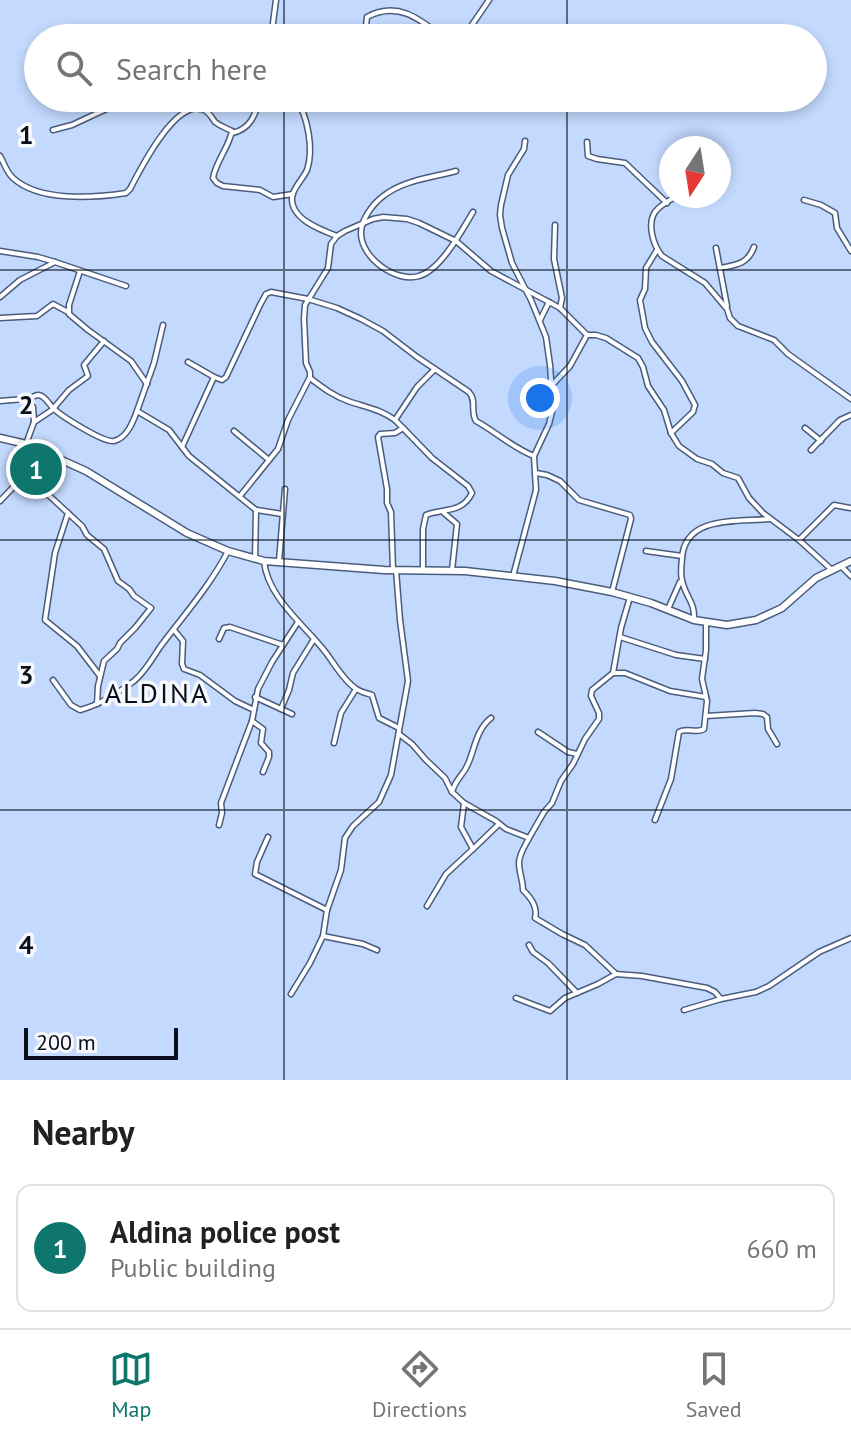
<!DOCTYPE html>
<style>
:root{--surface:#fff;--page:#f6f6f6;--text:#202124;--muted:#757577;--line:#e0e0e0;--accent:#0f766e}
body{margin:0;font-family:"PT Sans",sans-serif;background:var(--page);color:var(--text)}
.compass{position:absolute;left:659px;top:136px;width:72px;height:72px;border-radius:50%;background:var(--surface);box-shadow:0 4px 12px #0003;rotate:192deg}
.scale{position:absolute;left:24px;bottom:20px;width:154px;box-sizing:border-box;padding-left:8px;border:4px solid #080f1b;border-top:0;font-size:22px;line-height:28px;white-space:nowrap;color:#080f1b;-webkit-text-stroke:6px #f7f9fd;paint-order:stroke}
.you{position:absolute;left:540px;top:398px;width:28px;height:28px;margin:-20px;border:6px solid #fff;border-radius:50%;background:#1a73e8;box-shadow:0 0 0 12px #1a73e833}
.badge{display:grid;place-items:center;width:52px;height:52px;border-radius:50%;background:var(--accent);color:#fff;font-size:26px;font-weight:700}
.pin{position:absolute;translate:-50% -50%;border:4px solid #fff;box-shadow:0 2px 8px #0006}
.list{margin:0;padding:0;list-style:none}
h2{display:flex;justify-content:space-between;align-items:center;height:104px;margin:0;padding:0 32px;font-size:34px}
h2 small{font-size:26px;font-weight:400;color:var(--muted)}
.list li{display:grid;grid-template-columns:52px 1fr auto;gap:24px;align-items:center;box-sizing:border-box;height:128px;margin:0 16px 16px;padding:0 16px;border:2px solid var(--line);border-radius:16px}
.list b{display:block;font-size:30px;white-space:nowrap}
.list p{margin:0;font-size:26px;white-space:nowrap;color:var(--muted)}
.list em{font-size:26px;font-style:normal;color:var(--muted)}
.icon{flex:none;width:44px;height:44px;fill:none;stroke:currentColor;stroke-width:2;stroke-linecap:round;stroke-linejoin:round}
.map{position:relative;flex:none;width:851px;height:1080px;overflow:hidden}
.search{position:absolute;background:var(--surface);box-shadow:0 4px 12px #0003;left:24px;right:24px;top:24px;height:88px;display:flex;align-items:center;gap:20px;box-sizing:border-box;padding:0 28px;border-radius:44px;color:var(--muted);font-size:30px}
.sheet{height:248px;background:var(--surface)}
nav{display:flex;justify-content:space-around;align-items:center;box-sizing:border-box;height:112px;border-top:2px solid var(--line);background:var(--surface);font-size:22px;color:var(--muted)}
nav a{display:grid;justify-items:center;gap:4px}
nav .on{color:var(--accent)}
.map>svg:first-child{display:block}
</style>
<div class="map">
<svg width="851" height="1080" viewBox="0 0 851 1080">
<rect width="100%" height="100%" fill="#c3d9fe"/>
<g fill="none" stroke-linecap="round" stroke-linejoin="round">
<!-- street casing -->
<g stroke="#4a5c7c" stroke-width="7">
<g id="street">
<polyline points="271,38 276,0"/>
<path d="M369,38L366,26L367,17C398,0 421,20 444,38"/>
<polyline points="463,38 489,0"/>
<path d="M295,98C308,115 314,150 307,170C303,179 293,188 292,197C290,219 321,230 337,236"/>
<polyline points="200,109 203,98"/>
<polyline points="53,130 72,125 130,98"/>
<path d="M232,133C251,129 255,115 260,98"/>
<polyline points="587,142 588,156 597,159 625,163 667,203"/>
<path d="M0,156C4,163 7,173 13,178C39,202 94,198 126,193L130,189C140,170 174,101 202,109C209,111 211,117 215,122C220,126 226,128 232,131C229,147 216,161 213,178L217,183L223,186L260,190L273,197L293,194"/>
<path d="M456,171C430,178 403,180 382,197C372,205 361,220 361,233C361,258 396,283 419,276C441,270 462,230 473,212"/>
<path d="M677,196C670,200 660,205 655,212C647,224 653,245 662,256L705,283L727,309L730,318L738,326L774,340L788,354L851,399"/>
<polyline points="804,200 821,205 835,213 837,228 851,251"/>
<polyline points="555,225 554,259 562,298 560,308"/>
<polyline points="716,248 727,306"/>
<polyline points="657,250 646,268 645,289 640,300 645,328 652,342 682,381 695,405 693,412 671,433"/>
<polyline points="0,251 38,257 55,262 126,286"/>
<path d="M720,268C736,265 748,264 754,247"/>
<polyline points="80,271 69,305 69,314 88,330 131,361 147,384"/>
<polyline points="0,297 20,280 55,262"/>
<polyline points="0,318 37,316 53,304 68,312"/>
<polyline points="540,320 549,302"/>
<polyline points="163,325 154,363 137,411 169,430 189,456 256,510 255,559"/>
<path d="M214,377L222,380L226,377L260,305L266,294L271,292L308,299L337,308L361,319L383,331L417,357L469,392C477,401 470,411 476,421C496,432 513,448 534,456"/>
<path d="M310,378C322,387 333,396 348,401C365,407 380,409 395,420"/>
<polyline points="552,385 570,366 587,335"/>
<polyline points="0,401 24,399 33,407 34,422 26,444"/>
<path d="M27,401C31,398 34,395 39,395C45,396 49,404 53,408C61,416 104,443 114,441C127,438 133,422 137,411"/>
<polyline points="34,422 52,410 69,390 88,376 84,365 104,341"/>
<path d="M403,428L432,458L468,486L472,493C462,514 442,508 426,515L423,529V570"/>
<polyline points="805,428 821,441"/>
<polyline points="234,431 269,460"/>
<polyline points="182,447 214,377 188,362"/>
<polyline points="811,450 840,420 851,415"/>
<polyline points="536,473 547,475 560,481 579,500 630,515 631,519 612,592"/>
<polyline points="22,476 42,489 82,526 87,535 104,549 118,581 129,589 134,596 151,608 135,628 120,643 117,649 104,661 98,686 97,704"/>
<polyline points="240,496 278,449 288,420 310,377 310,372 306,363 304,319 305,305 328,268 331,244 337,236 345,231 373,219 383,217 407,219 419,223 456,241 491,271 560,308 587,335 596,335 606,338 638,358 643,367 648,386 664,410 671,433 679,446 697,459 712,464 723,473 738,478 749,498 763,513 799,540 832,570"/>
<polyline points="0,501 21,479 30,446"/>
<polyline points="257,510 282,514"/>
<polyline points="68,513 55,553 45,620 77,646 100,676"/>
<polyline points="444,513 457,524 452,570"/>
<polyline points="799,540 834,505 850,508"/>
<polyline points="646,551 682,556"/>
<path d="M264,561C267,596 303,624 323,649C333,661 342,679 355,688C360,692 366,693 372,695L379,718L399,728"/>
<polyline points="279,561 285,489"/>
<polyline points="841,566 851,576"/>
<polyline points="393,570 391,512 387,503 387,489 378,437 380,434 395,433 403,428 395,420 417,387 435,369"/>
<polyline points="513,576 536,490 534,456 549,424 553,408 550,365 546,337 531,300 512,263 502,228 500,215 501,205 508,175 524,149 525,141"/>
<polyline points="668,609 680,582"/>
<path d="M694,620C695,602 687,599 683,584C680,576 681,567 682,559C684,515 738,522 769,519"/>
<polyline points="174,630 183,641 182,664 184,669 200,675 235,701 254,710"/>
<polyline points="620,637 676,655 705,659"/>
<polyline points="219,639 224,628 230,627 283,645"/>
<polyline points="613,673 621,628 630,597"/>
<path d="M53,680L71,705L80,710C99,705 118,693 134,681C145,672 152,659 160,647C183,616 210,586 228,551"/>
<polyline points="255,697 292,714"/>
<polyline points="281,709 289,690 293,673 314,639"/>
<polyline points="706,716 755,713 763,714 767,717 768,729 777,744"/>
<polyline points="252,721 263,729 261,743 269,752 269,757 263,772"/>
<polyline points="538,732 568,752 577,754"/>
<polyline points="399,734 412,744 426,760 445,778 452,792 464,803 461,827 473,849 446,874 427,906"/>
<polyline points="334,743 341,713 356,689"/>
<path d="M452,792C456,778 463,776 468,764C475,748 476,730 491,718"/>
<polyline points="464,803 496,821 506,829 529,838 544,812 552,803 561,781 573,764 585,739 599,719 599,713 591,696 592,690 613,673 625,673 670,691 706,697"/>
<path d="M655,820L671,779L679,732C687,727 697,734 704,729L707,701L702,679L706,650V623"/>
<polyline points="219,825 222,813 221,803 252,721 258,689 272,662 298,622"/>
<polyline points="268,837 257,862 255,874 327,910"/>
<path d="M529,838C525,846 519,854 519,863C519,872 523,881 523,890C531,898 538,907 535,918L562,934L585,945L616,974L642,976L707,988L715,992L721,999L756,992L769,986L819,952L851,938"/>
<polyline points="473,849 499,824"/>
<polyline points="323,936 363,944 377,950"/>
<polyline points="529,945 533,952 548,963 577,993"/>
<polyline points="291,994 310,963 323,936 327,910 341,870 345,838 353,826 379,802 391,775 408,681 400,620 396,570"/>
<polyline points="516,998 550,1011 565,998 598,984 616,974"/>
<polyline points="684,1010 721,999"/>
</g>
</g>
<!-- secondary casing -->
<g stroke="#4a5c7c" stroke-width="9">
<polyline id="secondary" points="0,438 26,444 86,471 187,533 228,551 264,561 384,570 465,571 555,581 612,592 651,603 694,620 727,625 756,620 782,608 816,578 851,561"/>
</g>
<!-- street -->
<use href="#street" stroke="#fff" stroke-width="4"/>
<!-- secondary -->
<use href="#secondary" stroke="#fff" stroke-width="6"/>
</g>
<!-- grid -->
<path fill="none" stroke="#080f1b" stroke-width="2" stroke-opacity="0.55" d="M284,0V38M567,0V38M284,98V1080M567,98V1080M0,270H851M0,540H851M0,810H851"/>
<g text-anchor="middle" stroke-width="7" stroke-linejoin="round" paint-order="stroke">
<!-- quarter labels -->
<g font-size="28" letter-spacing="2" fill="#080f1b" stroke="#f7f9fd">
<text x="157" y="703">ALDINA</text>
</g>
</g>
<g font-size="26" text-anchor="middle" font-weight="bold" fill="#080f1b" stroke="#f7f9fd" stroke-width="7" stroke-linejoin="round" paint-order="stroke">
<text x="26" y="144">1</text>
<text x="26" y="414">2</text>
<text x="26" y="684">3</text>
<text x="26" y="954">4</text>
</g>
</svg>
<svg class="compass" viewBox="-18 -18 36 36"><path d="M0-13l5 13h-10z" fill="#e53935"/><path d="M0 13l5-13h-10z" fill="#757577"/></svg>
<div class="scale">200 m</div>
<div class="you"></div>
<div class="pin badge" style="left:36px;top:469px">1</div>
<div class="search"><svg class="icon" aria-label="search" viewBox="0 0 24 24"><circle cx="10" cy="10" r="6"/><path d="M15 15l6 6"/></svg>Search here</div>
</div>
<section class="sheet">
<h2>Nearby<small></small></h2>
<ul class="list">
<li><span class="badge">1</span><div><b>Aldina police post</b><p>Public building</p></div><em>660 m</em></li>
</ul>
</section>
<nav>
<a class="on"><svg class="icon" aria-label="map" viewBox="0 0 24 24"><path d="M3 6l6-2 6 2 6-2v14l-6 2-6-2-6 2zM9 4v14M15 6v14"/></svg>Map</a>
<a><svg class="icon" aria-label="directions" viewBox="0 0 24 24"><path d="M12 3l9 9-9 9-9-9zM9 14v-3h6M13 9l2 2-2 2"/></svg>Directions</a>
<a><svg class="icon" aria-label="saved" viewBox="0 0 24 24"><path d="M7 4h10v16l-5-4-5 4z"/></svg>Saved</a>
</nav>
